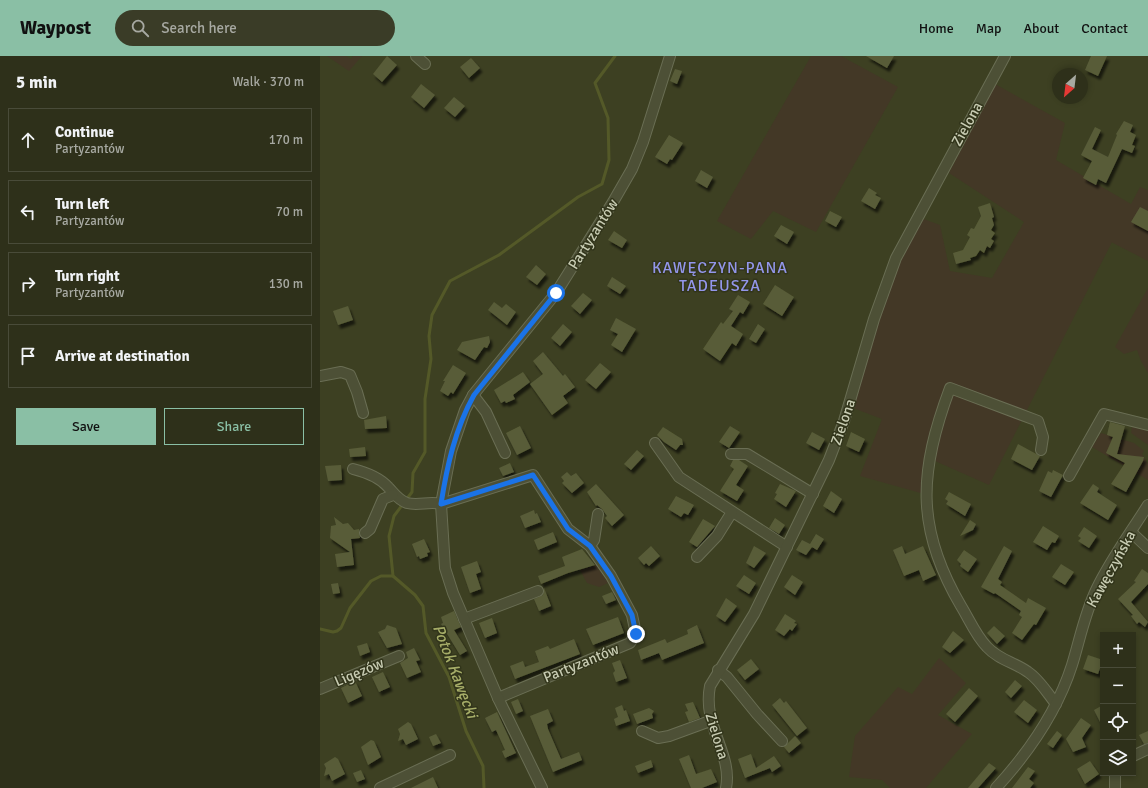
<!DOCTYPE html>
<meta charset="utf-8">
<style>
:root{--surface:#2e301a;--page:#3a3c27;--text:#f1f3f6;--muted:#a7a9a2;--line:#494b39;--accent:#8abfa5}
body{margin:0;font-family:Signika,sans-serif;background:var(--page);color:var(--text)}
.controls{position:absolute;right:12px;bottom:12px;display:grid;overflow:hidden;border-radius:0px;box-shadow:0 2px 6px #0003}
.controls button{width:36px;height:36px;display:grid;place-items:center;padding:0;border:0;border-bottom:1px solid var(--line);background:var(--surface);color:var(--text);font:20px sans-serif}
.compass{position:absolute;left:732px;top:12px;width:36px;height:36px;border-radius:50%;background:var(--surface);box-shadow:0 2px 6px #0003;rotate:208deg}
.stop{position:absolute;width:12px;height:12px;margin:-9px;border:3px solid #1a73e8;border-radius:50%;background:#fff}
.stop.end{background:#1a73e8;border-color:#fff;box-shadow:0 1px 4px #0008}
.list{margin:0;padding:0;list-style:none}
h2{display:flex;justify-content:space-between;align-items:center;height:52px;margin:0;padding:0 16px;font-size:17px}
h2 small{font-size:13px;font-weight:400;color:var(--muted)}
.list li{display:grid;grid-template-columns:26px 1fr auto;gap:12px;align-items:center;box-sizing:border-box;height:64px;margin:0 8px 8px;padding:0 8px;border:1px solid var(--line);border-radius:0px}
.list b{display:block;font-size:15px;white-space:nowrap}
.list p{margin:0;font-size:13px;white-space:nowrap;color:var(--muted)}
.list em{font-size:13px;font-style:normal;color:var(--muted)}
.actions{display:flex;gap:8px;padding:12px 16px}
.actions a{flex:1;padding:9px 0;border:1px solid var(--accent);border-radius:0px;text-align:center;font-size:14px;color:var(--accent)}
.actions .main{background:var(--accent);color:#111}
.icon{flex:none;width:22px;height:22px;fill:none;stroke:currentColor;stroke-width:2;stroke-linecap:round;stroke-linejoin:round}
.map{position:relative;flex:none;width:828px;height:732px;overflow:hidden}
header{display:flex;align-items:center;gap:24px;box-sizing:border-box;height:56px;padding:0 20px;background:var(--accent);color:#111}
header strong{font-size:19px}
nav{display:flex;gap:22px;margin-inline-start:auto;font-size:14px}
.search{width:280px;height:36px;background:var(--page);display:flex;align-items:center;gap:10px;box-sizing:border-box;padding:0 14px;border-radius:22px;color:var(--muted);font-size:15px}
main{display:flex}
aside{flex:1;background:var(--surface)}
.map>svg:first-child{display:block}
</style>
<header>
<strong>Waypost</strong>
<div class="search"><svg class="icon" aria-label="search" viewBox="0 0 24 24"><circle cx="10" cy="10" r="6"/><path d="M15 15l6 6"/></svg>Search here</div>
<nav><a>Home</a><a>Map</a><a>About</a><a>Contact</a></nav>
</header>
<main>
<aside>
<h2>5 min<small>Walk · 370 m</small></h2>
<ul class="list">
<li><svg class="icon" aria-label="ahead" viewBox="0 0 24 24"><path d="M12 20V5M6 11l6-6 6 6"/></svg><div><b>Continue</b><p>Partyzantów</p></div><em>170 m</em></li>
<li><svg class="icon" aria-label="left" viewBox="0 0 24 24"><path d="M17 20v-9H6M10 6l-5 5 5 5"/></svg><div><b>Turn left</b><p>Partyzantów</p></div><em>70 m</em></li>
<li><svg class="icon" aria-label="right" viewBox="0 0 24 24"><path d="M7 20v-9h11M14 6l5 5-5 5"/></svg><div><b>Turn right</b><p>Partyzantów</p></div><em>130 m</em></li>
<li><svg class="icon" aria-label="arrive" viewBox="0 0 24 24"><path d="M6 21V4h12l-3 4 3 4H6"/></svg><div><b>Arrive at destination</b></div></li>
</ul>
<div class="actions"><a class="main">Save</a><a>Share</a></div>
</aside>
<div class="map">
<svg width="828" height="732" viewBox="0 0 828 732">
<defs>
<filter id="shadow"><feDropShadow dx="2.5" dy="4" stdDeviation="1" flood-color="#0009"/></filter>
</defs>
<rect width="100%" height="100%" fill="#3d4022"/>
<!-- green -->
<g fill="#433826">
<polygon points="7,0 26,0 31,3 33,0 42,0 29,15"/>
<polygon points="491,0 521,0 578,31 496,176 453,155 431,183 397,165"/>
<polygon points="675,28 745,67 736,104 811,148 820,131 828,134 828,205 758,169 792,186 669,429 606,401 604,438 540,420 562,363 533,352 573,215 601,162 620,169 630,215 672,222 704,166 629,117"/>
<polygon points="828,232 828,317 821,305 817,294 804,298 795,291"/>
<polygon points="812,371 828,375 828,389 811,377"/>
<polygon points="781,377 814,387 824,395 822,398 828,408 828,424 772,391"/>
<polygon points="276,509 288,527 279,531 267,527 260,514"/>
<polygon points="619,602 646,627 618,659 652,678 606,732 570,732 562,724 529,721 535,680 578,631 592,638"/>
</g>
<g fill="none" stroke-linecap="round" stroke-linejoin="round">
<!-- stream -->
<g stroke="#545928" stroke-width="3">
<polyline points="73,520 69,480 74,460 92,436 93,417 105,396 105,343 111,303 109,280 112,259 130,225 179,199 258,141 282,128 289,104 288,62 275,27 295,0"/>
<polyline points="0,573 13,576 17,575 21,572 30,552 51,525 61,520 73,520 95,539 103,550 106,577 129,621 146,675 163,710 164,732"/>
</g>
</g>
<!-- building -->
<g fill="#585c38" filter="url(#shadow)">
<polygon points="67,0 77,9 62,26 53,18"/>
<polygon points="546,0 574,0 567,12"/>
<polygon points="771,0 787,0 778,20 765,14"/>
<polygon points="151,2 160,12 149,22 140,11"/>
<polygon points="355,13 362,15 357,28 350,25"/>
<polygon points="101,28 115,39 104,52 91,41"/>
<polygon points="134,41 145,50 135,61 124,52"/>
<polygon points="804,65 813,69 810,76 816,79 812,89 815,90 812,97 802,93 786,127 778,123 776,129 763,122 772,105 761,99 775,71 781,74 772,93 788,101 797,79 796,78"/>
<polygon points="349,79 363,87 352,104 350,103 347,108 335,101"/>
<polygon points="381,114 393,121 387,132 375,125"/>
<polygon points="549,132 557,137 555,139 561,142 555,153 541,145"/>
<polygon points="670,147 674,161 672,162 674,169 671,174 675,177 671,183 674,185 670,192 667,190 664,197 660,194 656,200 650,202 651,204 636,208 633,197 643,194 650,181 647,179 651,172 654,173 661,160 658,151"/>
<polygon points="820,151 828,155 828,175 811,166"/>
<polygon points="510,155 522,161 516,171 505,165"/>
<polygon points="461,169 474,176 467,188 454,180"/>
<polygon points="294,175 307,184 302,192 288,184"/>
<polygon points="216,209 226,218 217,229 206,221"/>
<polygon points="292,221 306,230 300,238 287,230"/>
<polygon points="455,229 474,241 462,260 443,248"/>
<polygon points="263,237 272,244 260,258 251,250"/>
<polygon points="418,239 430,246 423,258 420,256 411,270 423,278 416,290 412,287 400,305 383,293 401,266 403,268 413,255 409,253"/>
<polygon points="174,246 182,252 186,248 196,256 187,269 168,254"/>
<polygon points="28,250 33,264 18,269 13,255"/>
<polygon points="296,262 316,273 302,296 291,289 298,278 290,274"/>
<polygon points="243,268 252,276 240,290 231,282"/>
<polygon points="438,268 445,273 436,287 429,283"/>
<polygon points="169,280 170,286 167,292 164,291 155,304 137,294 142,286"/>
<polygon points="223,296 243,320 245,318 255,331 243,340 248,347 232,359 210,328 223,318 213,305"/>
<polygon points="280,307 291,316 276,333 265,324"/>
<polygon points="133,309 146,317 133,338 131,336 128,340 120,335 125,325 123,325"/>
<polygon points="203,316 210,326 193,339 195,343 186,347 185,345 181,347 174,334"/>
<polygon points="66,360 67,372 45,373 44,364"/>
<polygon points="790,366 805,370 797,398 824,401 823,405 806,436 791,428 805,407 786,397 793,381 787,379"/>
<polygon points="200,370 211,392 197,399 186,377"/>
<polygon points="410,370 420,376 409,392 399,386"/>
<polygon points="343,371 362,383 363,389 360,389 356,394 344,386 337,379"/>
<polygon points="492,376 505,383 499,394 486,387"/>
<polygon points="531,376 545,383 539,396 526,390"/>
<polygon points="698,388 720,400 712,414 691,403"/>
<polygon points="45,391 46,400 30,401 29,393"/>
<polygon points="317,394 324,400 311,414 304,408"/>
<polygon points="413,404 419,404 428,410 416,429 424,434 417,445 400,435 414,413 410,410"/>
<polygon points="190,407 194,416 183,420 179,412"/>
<polygon points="21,409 22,424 8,425 5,410"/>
<polygon points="733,414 743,419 731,441 719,435 728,415 732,417"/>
<polygon points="247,416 251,420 256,417 264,427 252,437 242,427 244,425 241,421"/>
<polygon points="276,428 304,459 292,470 285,462 287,460 282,453 277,449 276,450 267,436"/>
<polygon points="460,428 476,435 466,451 454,443 457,438 455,437"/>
<polygon points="773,428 779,432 777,436 797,449 788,464 760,447"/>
<polygon points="511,435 522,443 514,457 503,450"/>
<polygon points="629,436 651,448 645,460 626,448 628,445 625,443"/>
<polygon points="356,440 374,449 368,459 364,457 361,461 348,453"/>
<polygon points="214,454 215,458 217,457 221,466 205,472 200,460"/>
<polygon points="14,461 23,468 28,467 34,474 39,473 40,482 31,483 34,509 17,511 15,498 30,496 10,482 11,470 16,469"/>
<polygon points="455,462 465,469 459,478 449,472"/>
<polygon points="383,463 395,470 377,491 369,486"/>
<polygon points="650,464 656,468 653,474 640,480"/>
<polygon points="723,470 739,480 735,487 732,486 727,494 713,486"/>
<polygon points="764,471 777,480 769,492 758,485 761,482 758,480"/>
<polygon points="233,476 237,486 218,494 214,484"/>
<polygon points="496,478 504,483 497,494 492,491 486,499 476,494 482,484 490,488"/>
<polygon points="104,483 110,496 107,497 108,500 100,503 99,500 97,501 92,488"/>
<polygon points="331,490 340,500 329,510 326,507 324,509 318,502"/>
<polygon points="434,490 446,497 434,512 426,507"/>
<polygon points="582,490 585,498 603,490 616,519 603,525 599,514 584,520 573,494"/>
<polygon points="684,490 692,495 678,523 682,526 680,529 706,547 708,542 726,552 716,569 714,568 702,584 692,577 702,561 699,559 701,555 675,537 674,538 661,531"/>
<polygon points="262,493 275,509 248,517 221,528 218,520 245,510 242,501"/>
<polygon points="644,494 657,503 648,516 640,510 641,508 637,504"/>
<polygon points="157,505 161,516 156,518 161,533 150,537 141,511"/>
<polygon points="741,508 754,516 745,529 732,521"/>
<polygon points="822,513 828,517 828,528 811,546 828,566 825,571 819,566 817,568 811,560 813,559 798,543 816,526 814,525"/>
<polygon points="424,519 436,527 429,538 416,530"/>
<polygon points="472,519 483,526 475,539 464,531"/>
<polygon points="18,527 20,537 13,538 11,528"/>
<polygon points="224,532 231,550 219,555 214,543 223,539"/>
<polygon points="292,536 296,544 286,548 282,540"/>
<polygon points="406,542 417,550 405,566 396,560"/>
<polygon points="134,555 141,571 134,574 147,595 140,599 121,568 123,567 121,561"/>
<polygon points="465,558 476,565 474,567 477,568 472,575 470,573 464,580 455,574"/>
<polygon points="298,561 304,577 273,589 266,573"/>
<polygon points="172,562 177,577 165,582 159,567"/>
<polygon points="67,569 76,572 82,588 67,592 58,576 65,573"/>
<polygon points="377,569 384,587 342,604 339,597 321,604 318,594 345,583 347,587 368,578 367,574"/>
<polygon points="674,570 685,580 677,588 667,577"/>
<polygon points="633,575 644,584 630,597 622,591"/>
<polygon points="254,583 260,598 195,623 190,610 203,605 205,611 219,606 215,595 228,590 230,593"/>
<polygon points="47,587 50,596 40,600 37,590"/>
<polygon points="94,592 100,604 96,605 101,616 87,622 80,607 88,602 86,596"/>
<polygon points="768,599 783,604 778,618 763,613"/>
<polygon points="431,603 439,613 425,624 417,614"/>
<polygon points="300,604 307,622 296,626 293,617 295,615 292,607"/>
<polygon points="63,616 70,631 59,636 52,621"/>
<polygon points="695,624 702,630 691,642 685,636"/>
<polygon points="35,625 42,640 28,647 21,632"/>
<polygon points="649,632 658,640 635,666 626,658"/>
<polygon points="460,642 464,647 466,645 487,672 477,680 452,649"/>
<polygon points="198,643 203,655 196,658 191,646"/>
<polygon points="704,644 717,654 708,667 694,656"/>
<polygon points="373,646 380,662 369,666 365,656 368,655 365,648"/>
<polygon points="302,649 304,655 306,654 310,665 296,670 294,663 298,661 295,652"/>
<polygon points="783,649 783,672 774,654"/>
<polygon points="329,652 334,655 332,658 333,662 317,668 313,658"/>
<polygon points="228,653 233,665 227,668 228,673 241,703 259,696 262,704 233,716 210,660"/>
<polygon points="177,656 196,697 185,702 182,695 185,694 176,674 172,676 165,662"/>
<polygon points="761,662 771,669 762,682 766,691 753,696 746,683"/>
<polygon points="88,666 91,668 98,683 86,689 83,683 78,685 80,678 78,673"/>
<polygon points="737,675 742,679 733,692 727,688"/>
<polygon points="828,675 828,687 824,688 819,679"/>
<polygon points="116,678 121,687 113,690 109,681"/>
<polygon points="475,680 481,687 469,697 464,691"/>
<polygon points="51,684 54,685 61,701 48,709 41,691"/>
<polygon points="431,698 436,712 454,700 461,710 452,716 450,712 425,722 418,703"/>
<polygon points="369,699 376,718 391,713 397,726 382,732 371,732 359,703"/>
<polygon points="15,701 18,703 25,718 12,725 9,718 4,720 6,712 4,708"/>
<polygon points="331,704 333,711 318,717 315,710"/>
<polygon points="770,705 779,718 765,728 757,713"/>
<polygon points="669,707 676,712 658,732 648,732"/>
<polygon points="708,711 715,715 709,723 714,727 710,732 692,732"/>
<polygon points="41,714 45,723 37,726 33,717"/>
<polygon points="113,721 118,732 91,732"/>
</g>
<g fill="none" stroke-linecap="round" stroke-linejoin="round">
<!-- minor casing -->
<g stroke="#6a6e54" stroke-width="12">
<g id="minor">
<polyline points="96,0 105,8"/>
<polyline points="0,320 21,316 30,319 37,336 43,357"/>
<polyline points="153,339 166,356 185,397"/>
<polyline points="335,387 359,421 467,491"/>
<path d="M721,394L723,381L718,365L630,332C599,415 595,472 641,550C649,563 656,580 667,591C679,604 694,606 708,616C719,623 728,638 736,648"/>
<polyline points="411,398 427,398 493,438"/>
<path d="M33,413C45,416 60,422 68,431C74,437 78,444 87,447C98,450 110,445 121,448L213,419L248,473L270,490L291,520L312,559L316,578L310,587L178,642"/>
<polyline points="749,420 784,358 828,369"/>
<polyline points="811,476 828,492"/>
<polyline points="45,477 50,473 63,443 73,439"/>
<polyline points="270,490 274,484 278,458"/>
<polyline points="377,501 397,480 412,456"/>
<polyline points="144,563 218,535"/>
<polyline points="398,614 407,621 437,658 462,685"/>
<polyline points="0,633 79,600"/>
<polyline points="322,675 338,682 349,680 390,665"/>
<polyline points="813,700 828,693"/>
<polyline points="795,717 795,732"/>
<polyline points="60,732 130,699"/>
<polyline points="222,732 178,642 133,537 125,512 121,448 131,395 145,354 153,339 236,237 293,146 312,113 323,86 350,0"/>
<path d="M406,732C413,698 382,670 390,630L434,558L509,404L524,365L554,263L576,202L685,0"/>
<path d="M676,732C709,696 737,656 752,609C760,583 765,556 777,532C791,503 811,476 828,449"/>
</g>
</g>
<!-- minor -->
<use href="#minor" stroke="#4d5036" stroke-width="10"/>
</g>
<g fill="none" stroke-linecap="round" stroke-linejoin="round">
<!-- route -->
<path stroke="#1a73e8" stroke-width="5" d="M236,237L154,339C135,373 127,410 121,448L213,419L248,473L270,490L291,520L312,559L316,578"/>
</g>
<g text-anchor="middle" stroke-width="3" stroke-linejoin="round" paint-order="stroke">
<!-- street labels -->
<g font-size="15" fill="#c7cbb2" stroke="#32351b">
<text transform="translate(647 68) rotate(-61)" y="5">Zielona</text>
<text transform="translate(273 178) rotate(-58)" y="5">Partyzantów</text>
<text transform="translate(523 366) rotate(-71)" y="5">Zielona</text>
<text transform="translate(791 513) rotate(-61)" y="5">Kawęczyńska</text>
<text transform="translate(261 607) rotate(-22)" y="5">Partyzantów</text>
<text transform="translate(39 616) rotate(-23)" y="5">Ligęzów</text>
<text transform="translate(397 680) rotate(73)" y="5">Zielona</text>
</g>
<!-- neighbourhood labels -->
<g font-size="16" letter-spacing="1" fill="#9396ea" stroke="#32351b">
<text x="400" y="217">KAWĘCZYN-PANA<tspan x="400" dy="18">TADEUSZA</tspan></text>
</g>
<!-- water labels -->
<g font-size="16" font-style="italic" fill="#a6ad68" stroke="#32351b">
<text transform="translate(136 615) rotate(69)" y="6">Potok Kawęcki</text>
</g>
</g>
</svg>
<div class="controls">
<button>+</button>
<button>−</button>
<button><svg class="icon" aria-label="locate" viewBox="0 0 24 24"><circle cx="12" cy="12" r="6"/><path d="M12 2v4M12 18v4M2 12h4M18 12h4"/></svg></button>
<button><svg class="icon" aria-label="layers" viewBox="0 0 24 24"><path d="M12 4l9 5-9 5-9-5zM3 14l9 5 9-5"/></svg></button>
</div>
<svg class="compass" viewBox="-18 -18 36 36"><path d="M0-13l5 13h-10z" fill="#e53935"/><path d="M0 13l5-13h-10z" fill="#a7a9a2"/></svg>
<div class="stop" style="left:236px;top:237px"></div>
<div class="stop end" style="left:316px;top:578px"></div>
</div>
</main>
